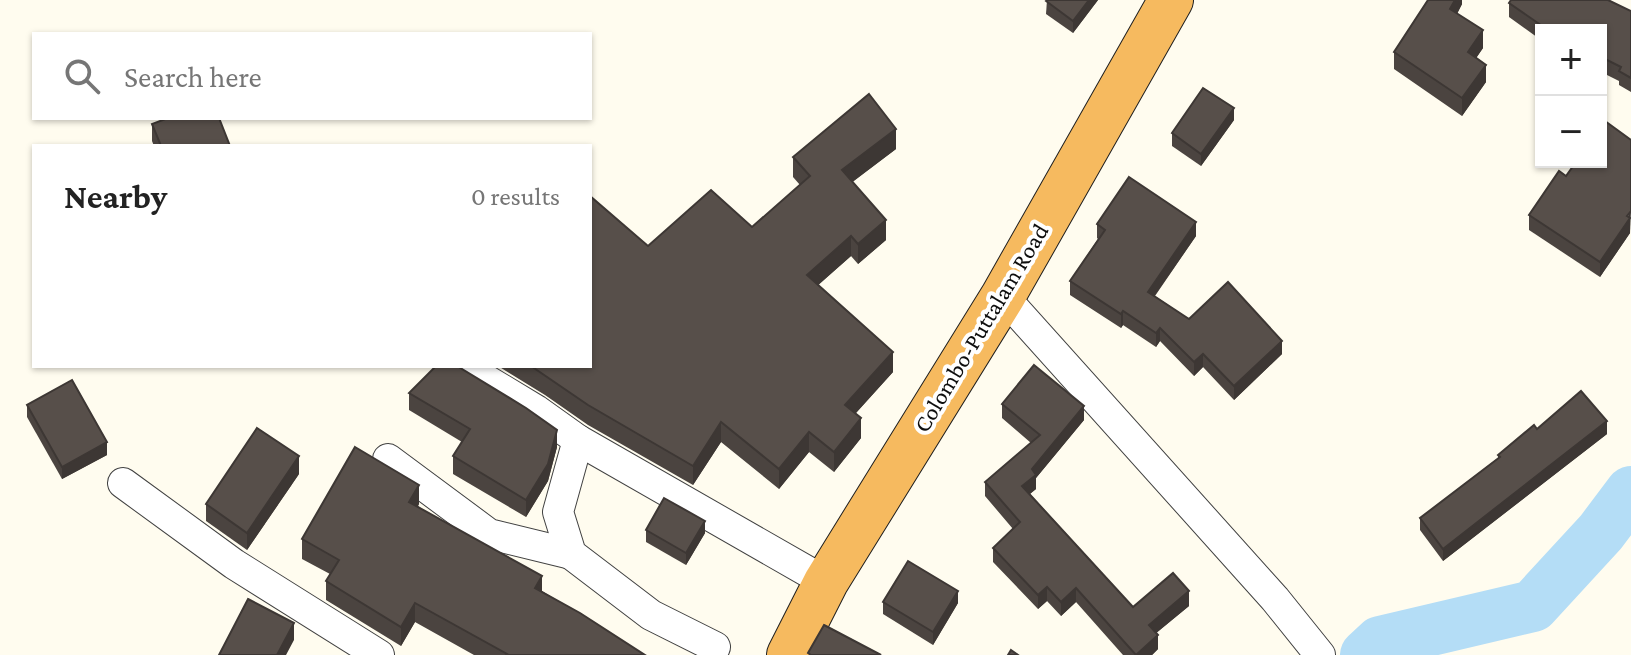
<!DOCTYPE html>
<meta charset="utf-8">
<style>
:root{--surface:#fff;--page:#f6f6f6;--text:#222;--muted:#767676;--line:#e0e0e0}
body{margin:0;font-family:"Crimson Pro",serif;background:var(--page);color:var(--text)}
.controls{position:absolute;right:24px;top:24px;display:grid;overflow:hidden;border-radius:0px;box-shadow:0 2px 6px #0004}
.controls button{width:72px;height:72px;display:grid;place-items:center;padding:0;border:0;border-bottom:2px solid var(--line);background:var(--surface);color:var(--text);font:40px sans-serif}
.list{margin:0;padding:0;list-style:none}
h2{display:flex;justify-content:space-between;align-items:center;height:104px;margin:0;padding:0 32px;font-size:34px}
h2 small{font-size:26px;font-weight:400;color:var(--muted)}
.icon{flex:none;width:44px;height:44px;fill:none;stroke:currentColor;stroke-width:2;stroke-linecap:round;stroke-linejoin:round}
.map{position:relative;flex:none;width:1631px;height:655px;overflow:hidden}
.search{position:absolute;background:var(--surface);box-shadow:0 2px 6px #0004;left:32px;top:32px;width:560px;height:88px;display:flex;align-items:center;gap:20px;box-sizing:border-box;padding:0 28px;border-radius:0px;color:var(--muted);font-size:30px}
.panel{position:absolute;background:var(--surface);box-shadow:0 2px 6px #0004;left:32px;top:144px;width:560px;height:224px;border-radius:0px}
.map>svg:first-child{display:block}
</style>
<div class="map">
<svg width="1631" height="655" viewBox="0 0 1631 655">
<rect width="100%" height="100%" fill="#fffcef"/>
<g fill="none" stroke-linecap="round" stroke-linejoin="round">
<!-- river -->
<polyline stroke="#b4ddf6" stroke-width="52" points="1366,655 1380,642 1533,606 1601,532 1631,492"/>
<!-- minor casing -->
<g stroke="#414141" stroke-width="32">
<g id="minor">
<polyline points="1003,296 1275,599 1320,655"/>
<polyline points="463,366 536,410 578,440 558,512 571,554 651,615 715,647"/>
<polyline points="578,440 826,582"/>
<polyline points="388,459 489,534 571,554"/>
<polyline points="123,483 234,564 379,655"/>
</g>
</g>
<!-- trunk casing -->
<g stroke="#1f1f1f" stroke-width="46">
<polyline id="trunk" points="789,655 826,582 1003,296 1171,0"/>
</g>
<!-- minor -->
<use href="#minor" stroke="#fff" stroke-width="30"/>
<!-- trunk -->
<use href="#trunk" stroke="#f6ba5f" stroke-width="44"/>
</g>
<!-- wall -->
<g fill="#4b4440">
<polygon points="1047,0 1098,0 1073,33 1046,14"/>
<polygon points="1462,0 1462,4 1457,14 1483,48 1476,58 1486,82 1462,116 1394,69 1394,52"/>
<polygon points="1509,3 1631,11 1631,92 1619,85 1619,81 1601,72 1601,30 1541,30 1541,40 1509,17"/>
<polygon points="1234,120 1201,166 1172,146 1172,133"/>
<polygon points="152,124 230,146 154,146 152,141"/>
<polygon points="896,149 852,182 886,240 858,264 851,256 818,285 893,372 856,413 861,438 834,472 809,452 779,489 721,442 693,485 588,425 545,395 498,366 590,366 648,246 752,227 800,185 793,177 793,157"/>
<polygon points="1529,215 1630,228 1630,233 1600,277 1529,230"/>
<polygon points="1097,224 1196,236 1155,296 1189,319 1282,354 1234,400 1203,367 1194,376 1160,341 1156,347 1123,325 1121,328 1070,295 1070,281 1098,239 1097,238"/>
<polygon points="409,393 557,447 548,481 526,517 453,474 453,456 462,442 409,410"/>
<polygon points="1002,404 1084,420 1036,478 1036,489 1030,494 1133,607 1189,606 1156,633 1158,649 1152,655 1123,655 1076,602 1061,616 1047,601 1038,609 993,562 993,548 1013,529 985,496 985,482 1031,443 1002,418"/>
<polygon points="27,405 107,455 62,479 27,417"/>
<polygon points="1537,429 1607,434 1443,561 1420,530 1420,518 1498,458 1498,455"/>
<polygon points="299,474 247,550 206,521 206,504"/>
<polygon points="419,504 418,506 542,591 645,655 474,655 415,622 401,646 326,600 326,581 330,574 302,559 302,539"/>
<polygon points="646,530 705,533 686,565 646,542"/>
<polygon points="883,602 958,603 933,645 883,614"/>
</g>
<!-- shaded-wall -->
<g fill="#3d3734">
<polygon points="1089,0 1098,0 1073,33 1073,21"/>
<polygon points="1455,0 1462,0 1462,4 1450,27 1450,9"/>
<polygon points="1483,30 1483,48 1468,70 1468,52"/>
<polygon points="1486,65 1486,82 1462,116 1462,98"/>
<polygon points="1234,108 1234,120 1201,166 1201,154"/>
<polygon points="896,129 896,149 842,190 842,170"/>
<polygon points="1631,211 1630,233 1600,277 1600,262"/>
<polygon points="886,220 886,240 858,264 858,244"/>
<polygon points="1196,222 1196,236 1148,305 1148,292"/>
<polygon points="851,236 851,256 807,295 807,275"/>
<polygon points="1123,311 1123,325 1121,328 1121,314"/>
<polygon points="1160,328 1160,341 1156,347 1156,333"/>
<polygon points="1282,341 1282,354 1234,400 1234,386"/>
<polygon points="893,352 893,372 845,425 845,405"/>
<polygon points="1203,354 1203,367 1194,376 1194,362"/>
<polygon points="1084,406 1084,420 1036,478 1036,489 1022,500 1022,486 1032,469"/>
<polygon points="861,418 861,438 834,472 834,452"/>
<polygon points="1607,421 1607,434 1443,561 1443,549"/>
<polygon points="721,422 721,442 693,485 693,466"/>
<polygon points="557,430 557,447 548,481 526,517 526,500"/>
<polygon points="809,432 809,452 779,489 779,469"/>
<polygon points="107,442 107,455 62,479 62,467"/>
<polygon points="299,456 299,474 247,550 247,533"/>
<polygon points="419,485 419,504 409,521 409,502"/>
<polygon points="705,521 705,533 686,565 686,553"/>
<polygon points="542,576 542,595 535,588"/>
<polygon points="1047,587 1047,601 1038,609 1038,595"/>
<polygon points="1076,588 1076,602 1061,616 1061,602"/>
<polygon points="958,591 958,603 933,645 933,632"/>
<polygon points="1189,591 1189,606 1149,639 1149,625"/>
<polygon points="415,603 415,622 401,646 401,627"/>
<polygon points="294,623 294,640 286,655 277,655"/>
<polygon points="1158,635 1158,649 1152,655 1136,655"/>
</g>
<!-- building -->
<g fill="#574f4a" stroke="#3d3734" stroke-width="2">
<polygon points="1047,0 1089,0 1073,21 1046,1"/>
<polygon points="1428,0 1455,0 1450,9 1483,30 1468,52 1486,65 1462,98 1394,52"/>
<polygon points="1511,0 1608,0 1631,11 1631,78 1619,71 1621,67 1601,57 1601,30 1548,30 1509,3"/>
<polygon points="1203,88 1234,108 1201,154 1172,133"/>
<polygon points="869,94 896,129 842,170 886,220 858,244 851,236 807,275 893,352 845,405 861,418 834,452 809,432 779,469 721,422 693,466 588,405 531,366 590,366 590,196 648,246 711,190 752,227 810,176 793,157"/>
<polygon points="168,118 219,118 230,146 161,146 152,124"/>
<polygon points="1605,121 1631,140 1631,211 1627,216 1630,218 1600,262 1529,215 1559,171 1566,176 1576,162 1601,162 1601,127"/>
<polygon points="1129,177 1196,222 1148,292 1189,319 1228,282 1282,341 1234,386 1203,354 1194,362 1160,328 1156,333 1123,311 1121,314 1070,281 1105,230 1097,224"/>
<polygon points="1034,365 1084,406 1032,469 1036,475 1022,486 1133,607 1173,573 1189,591 1149,625 1158,635 1136,655 1076,588 1061,602 1047,587 1038,595 993,548 1020,522 985,482 1040,435 1002,404"/>
<polygon points="436,366 457,366 526,408 557,430 548,464 526,500 453,456 470,429 409,393"/>
<polygon points="72,380 107,442 62,467 27,405"/>
<polygon points="1581,391 1607,421 1443,549 1420,518 1500,457 1498,455 1534,425 1537,429"/>
<polygon points="257,428 299,456 247,533 206,504"/>
<polygon points="355,447 419,485 409,502 542,576 535,588 580,613 645,655 506,655 507,654 415,603 401,627 326,581 339,560 302,539"/>
<polygon points="664,498 705,521 686,553 646,530"/>
<polygon points="908,561 958,591 933,632 883,602"/>
<polygon points="248,599 294,623 277,655 219,655"/>
<polygon points="824,625 881,655 811,655 808,653"/>
<polygon points="1011,650 1018,655 1008,655"/>
</g>
<g text-anchor="middle" stroke-width="8" stroke-linejoin="round" paint-order="stroke">
<!-- street labels -->
<g font-size="24" fill="#0e0e0e" stroke="#fff">
<text transform="translate(981 328) rotate(-59)" y="8">Colombo-Puttalam Road</text>
</g>
</g>
</svg>
<div class="controls">
<button>+</button>
<button>−</button>
</div>
<div class="search"><svg class="icon" aria-label="search" viewBox="0 0 24 24"><circle cx="10" cy="10" r="6"/><path d="M15 15l6 6"/></svg>Search here</div>
<section class="panel">
<h2>Nearby<small>0 results</small></h2>
<ul class="list">
</ul>
</section>
</div>
